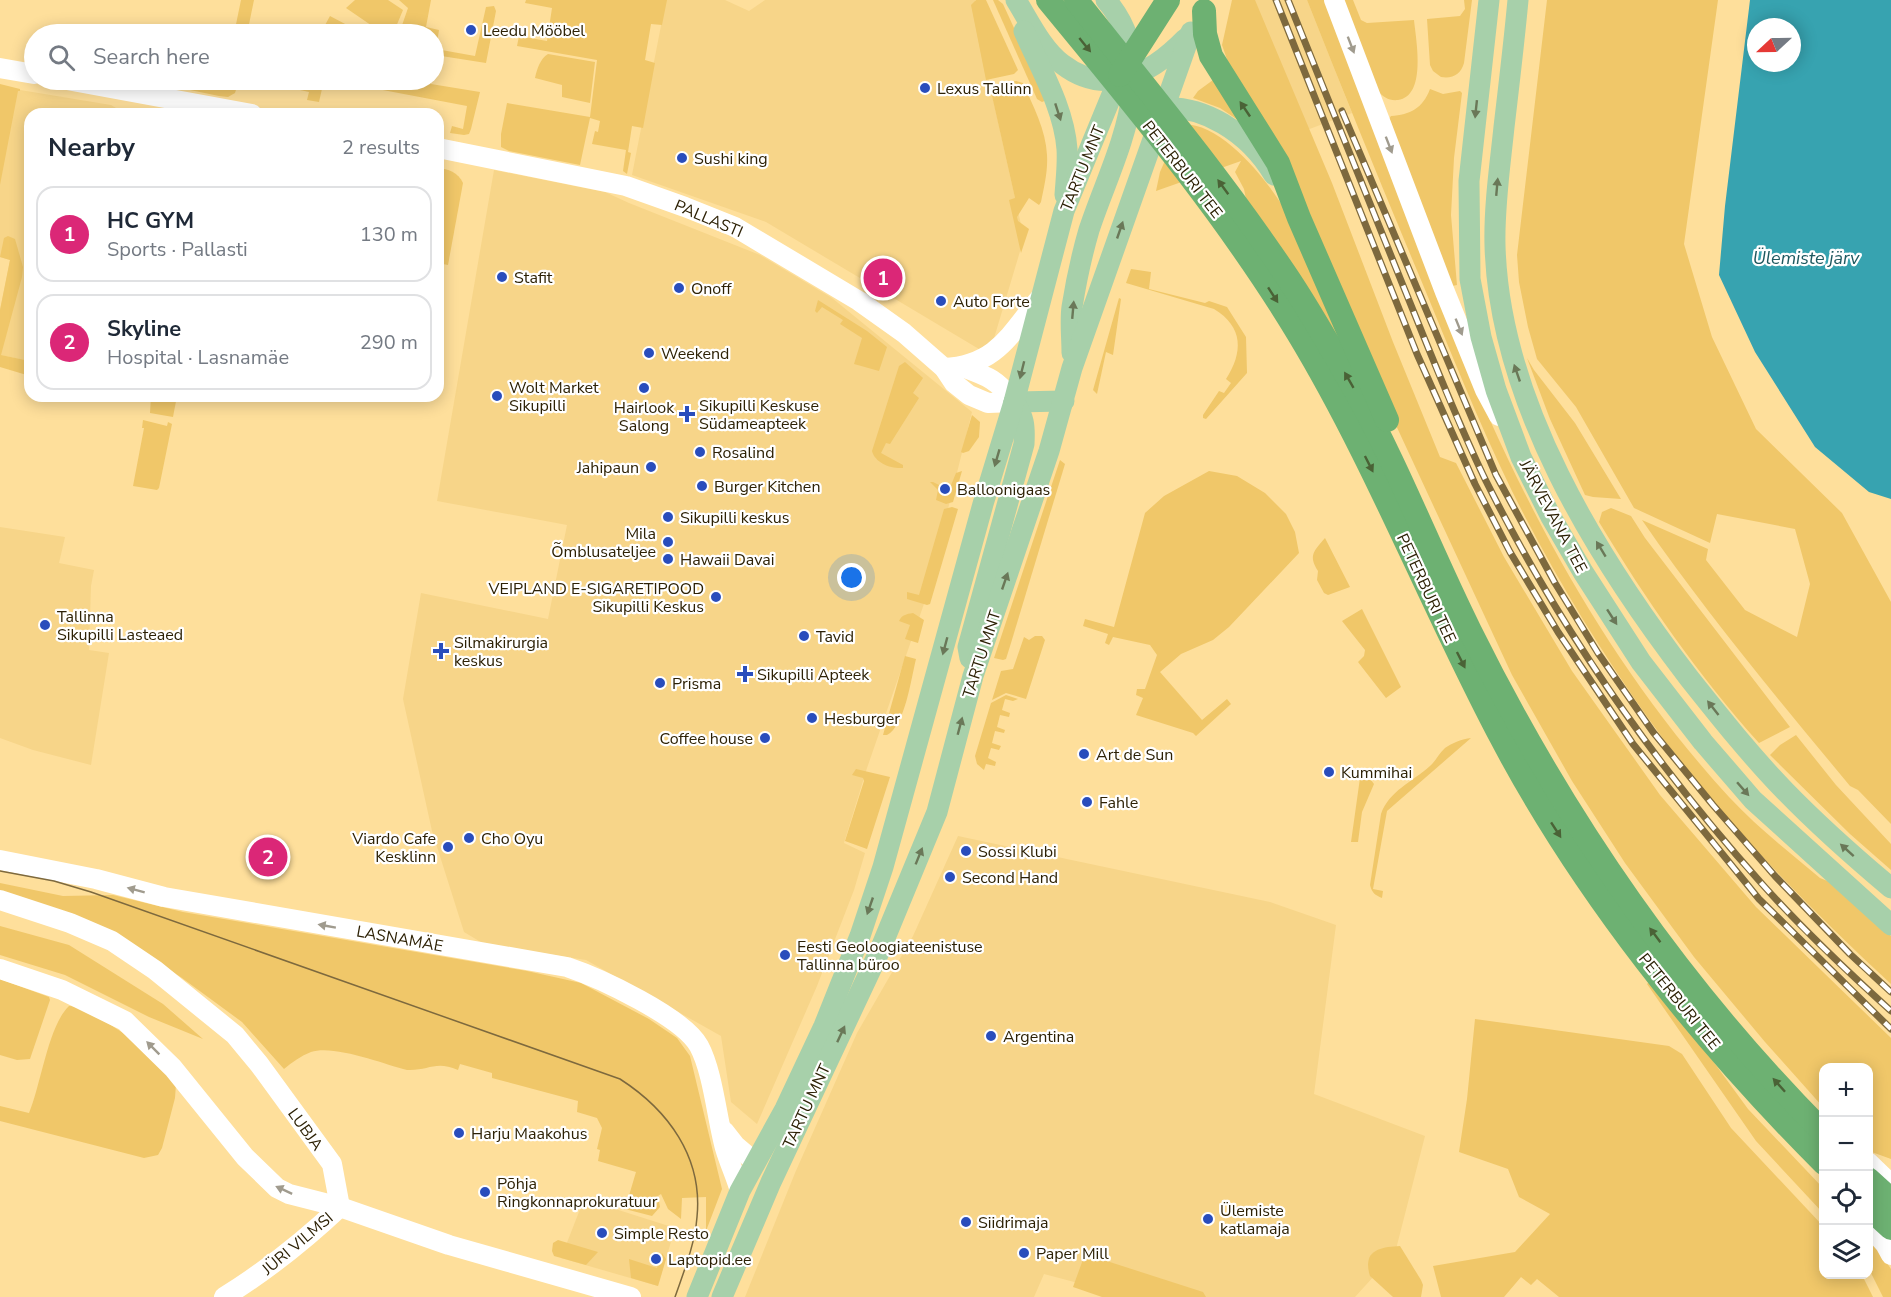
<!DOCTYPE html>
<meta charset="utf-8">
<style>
:root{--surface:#fff;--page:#f2f2f3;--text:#1f2937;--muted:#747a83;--line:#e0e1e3;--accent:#db2777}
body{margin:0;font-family:"Nunito Sans",sans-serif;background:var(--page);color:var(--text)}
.controls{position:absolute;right:18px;bottom:18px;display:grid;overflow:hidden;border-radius:12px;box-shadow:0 3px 15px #0003}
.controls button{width:54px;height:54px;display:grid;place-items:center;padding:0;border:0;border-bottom:2px solid var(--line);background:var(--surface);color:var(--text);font:30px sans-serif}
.compass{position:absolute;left:1747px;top:18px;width:54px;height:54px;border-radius:50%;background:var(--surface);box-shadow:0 3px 15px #0003;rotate:248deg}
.you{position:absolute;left:852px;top:578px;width:21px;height:21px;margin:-15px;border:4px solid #fff;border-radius:50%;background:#1a73e8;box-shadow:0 0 0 9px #1a73e833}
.badge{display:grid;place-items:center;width:39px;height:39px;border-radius:50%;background:var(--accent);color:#fff;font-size:20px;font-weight:700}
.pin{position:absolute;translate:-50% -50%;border:3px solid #fff;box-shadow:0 2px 6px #0006}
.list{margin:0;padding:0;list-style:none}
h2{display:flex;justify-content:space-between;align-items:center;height:78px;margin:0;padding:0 24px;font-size:26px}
h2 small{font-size:20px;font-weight:400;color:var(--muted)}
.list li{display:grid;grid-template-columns:39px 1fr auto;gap:18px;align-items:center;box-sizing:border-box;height:96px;margin:0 12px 12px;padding:0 12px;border:2px solid var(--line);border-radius:18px}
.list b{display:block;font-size:22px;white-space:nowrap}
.list p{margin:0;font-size:20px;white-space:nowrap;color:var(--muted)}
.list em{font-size:20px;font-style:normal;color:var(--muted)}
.icon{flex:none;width:33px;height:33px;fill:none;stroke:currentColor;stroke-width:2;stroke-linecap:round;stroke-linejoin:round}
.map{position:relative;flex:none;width:1891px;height:1297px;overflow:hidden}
.search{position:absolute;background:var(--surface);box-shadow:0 3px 15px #0003;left:24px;top:24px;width:420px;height:66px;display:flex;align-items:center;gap:15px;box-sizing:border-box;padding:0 21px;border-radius:33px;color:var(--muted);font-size:22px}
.panel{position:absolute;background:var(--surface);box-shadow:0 3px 15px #0003;left:24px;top:108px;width:420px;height:294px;border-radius:18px}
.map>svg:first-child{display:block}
</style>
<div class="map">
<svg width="1891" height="1297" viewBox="0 0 1891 1297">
<rect width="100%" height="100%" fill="#fedf9b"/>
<!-- built -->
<g fill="#f7d589">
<polygon points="666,0 725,0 749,11 765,0 975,0 980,41 1024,238 989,355 766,222 632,175"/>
<polygon points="1243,0 1307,0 1352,113 1299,133"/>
<polygon points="8,88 111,105 121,111 120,114 30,114 30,361 0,355 0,310 10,260 0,257 0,138"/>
<polygon points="494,170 605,192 629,203 760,255 832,298 972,412 926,598 867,768 844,843 865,853 854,890 817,986 757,1124 731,1102 721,1036 586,960 484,944 464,932 432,831 403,699 421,593 548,619 567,525 437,501"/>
<polygon points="0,527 65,537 59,563 94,570 91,586 89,650 109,653 91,765 33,750 0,738"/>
<polygon points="958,836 1270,902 1336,925 1314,1094 1425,1136 1395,1253 1355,1297 1131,1297 1044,1274 1034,1297 745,1297 795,1173 857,1033 913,936"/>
<polygon points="584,1199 675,1228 658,1286 561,1258"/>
</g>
<!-- green -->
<g fill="#f0c769">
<polygon points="241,0 254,0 247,34 234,34"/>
<polygon points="355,0 388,0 403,10 393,34 384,34 346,8"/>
<polygon points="399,0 431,0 426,27 439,30 436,49 475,56 486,7 494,6 496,11 486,63 435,55 434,63 434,34 399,34 408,8"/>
<polygon points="526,0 667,0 662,25 651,24 645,60 655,63 643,128 632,126 628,152 631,153 627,174 623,171 626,150 592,144 595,131 598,132 600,121 590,118 580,165 509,151 501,147 501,134 507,103 590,117 597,60 517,46 519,36 547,41 552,8 525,3"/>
<polygon points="976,0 986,0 1018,70 1014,74 986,80 971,5"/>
<polygon points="993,0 998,0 1003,4 1047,100 1042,102 1037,99"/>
<polygon points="1232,0 1255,0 1332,183 1393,342 1440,457 1456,463 1504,557 1572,671 1660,795 1756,907 1891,1038 1891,1159 1869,1151 1868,1068 1824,1068 1823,1107 1765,1042 1694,957 1625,863 1572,781 1512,675 1230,68 1222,45"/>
<path d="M1307,0H1325L1489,418C1550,554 1628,687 1729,797C1757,827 1789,852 1820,878L1830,882L1891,936V984C1804,903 1718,816 1648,718C1597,646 1550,568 1511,489C1478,421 1450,350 1421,280C1382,187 1344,94 1307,0Z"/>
<path d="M1343,0H1353L1361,20L1367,23L1414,20C1416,40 1427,96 1398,100C1389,101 1383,97 1378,91Z"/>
<path d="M1464,0H1472L1464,63C1461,74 1453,79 1441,77L1433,71L1430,65L1427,19L1460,16L1465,9Z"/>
<path d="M1547,0H1718L1684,244L1712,337L1756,429L1842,513L1891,602V824L1858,790L1850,786C1778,699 1706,613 1642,520L1708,549L1706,560L1745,610L1797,637L1810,584L1795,529L1717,514L1710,543L1634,508L1576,407L1537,359L1528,327L1519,282L1517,255Z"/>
<polygon points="330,16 364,34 330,34 331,32 324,27"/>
<path d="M548,54L595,62L590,103L562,97V85L535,78C537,69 540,59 548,54Z"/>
<polygon points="192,80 225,84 226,80 239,80 235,93 228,97 219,96 190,90"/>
<polygon points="286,80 324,80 319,102 307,100 309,92 300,90 301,83"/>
<polygon points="330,80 397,80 423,84 424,80 431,80 431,84 480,92 471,129 469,134 464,135 450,133 452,126 463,129 467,106"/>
<polygon points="1213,80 1244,124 1220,108 1193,98 1198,91"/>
<path d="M1016,81L1023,83C1033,106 1046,130 1047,155C1048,171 1044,187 1041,202L1039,205L1029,198L1017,217L1018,221L1029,229L1021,253L1009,200L1015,198L990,87Z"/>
<polygon points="0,84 20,89 20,91 18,91 0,185"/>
<path d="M1430,89L1443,94L1460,91L1462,93L1454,158L1451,215L1457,285L1452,286L1389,119L1391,116C1410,115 1423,108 1430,89Z"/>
<path d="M1181,124C1222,122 1265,178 1284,208L1365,383L1246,199L1244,189L1235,172L1241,161L1156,191L1160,172Z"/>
<path d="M438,168C448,169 458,172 463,183L448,265L438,263Z"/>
<polygon points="8,236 15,239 23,267 22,277 1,355 30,361 30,376 0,367 0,310 10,260 0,257 4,238"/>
<path d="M1131,269L1151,272L1149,289L1205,303L1209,301L1227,307L1246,337L1247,373L1206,419L1203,418V415L1219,391L1224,393L1231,383L1226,379C1243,353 1244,327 1214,309L1126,283Z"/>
<polygon points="1119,298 1121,299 1113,355 1106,352 1097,394 1093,390"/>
<polygon points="818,300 867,331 887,347 879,371 854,364 862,338 840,324 843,320 822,307 817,313 815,311"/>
<polygon points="1527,358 1534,370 1575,423 1621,499 1593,497 1585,495 1550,419"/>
<path d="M905,362L923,378L913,393L919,398L890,444L886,443L881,453L903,465V468C891,469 875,463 872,451L899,366Z"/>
<polygon points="151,396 177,396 173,417 150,413"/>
<polygon points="972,415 980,422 979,437 969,451 963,453 961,452"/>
<polygon points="143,420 167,426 168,422 172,424 159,488 157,490 133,486 144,428 142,428"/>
<polygon points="1060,460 1065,464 1011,643 1006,659 1003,660 994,658"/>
<polygon points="962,471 953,502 946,504 936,500 938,490 930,482 933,482 949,490 956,473"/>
<polygon points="1209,471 1237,476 1265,493 1286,514 1295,532 1299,553 1229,627 1213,640 1181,654 1160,672 1202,720 1227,699 1231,704 1196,736 1193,733 1136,715 1143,698 1136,695 1137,689 1145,689 1157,655 1150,645 1113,637 1109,645 1105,643 1108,634 1083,626 1085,619 1114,627 1145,513 1164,496"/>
<polygon points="952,507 958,509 930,604 927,605 907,599 907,592 919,595 944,509"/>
<path d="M1611,508L1631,516L1645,538L1790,727L1759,743C1698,675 1646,600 1599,522L1602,512Z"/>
<path d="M1325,538L1350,587L1328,595L1324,593L1317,580L1318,571C1308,555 1314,551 1325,538Z"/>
<polygon points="1362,609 1401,687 1386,698 1358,662 1364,656 1365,650 1342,621"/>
<path d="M913,613L924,620L918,643L905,639L910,625L899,621C902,615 906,614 913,613Z"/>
<polygon points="1035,636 1042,636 1045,640 1026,699 1006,693 992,700 1001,671 1013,669 1024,637 1029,640"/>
<path d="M905,656L916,659C911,679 905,726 887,735H883Z"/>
<polygon points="1006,695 1018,699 1013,701 1005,699 1002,710 1010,713 1009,717 1000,715 997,727 1005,730 1004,733 995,731 992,743 1001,746 999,750 991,748 988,758 996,762 995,766 986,764 984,770 977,764 975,756 991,703"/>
<polygon points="1796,735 1836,785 1891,844 1891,870 1850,834 1770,755 1780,745"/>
<path d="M1471,738L1387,811L1373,889L1383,891L1382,898C1375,895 1372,893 1370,885L1381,814C1389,791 1412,782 1430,766C1436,761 1439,753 1445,748C1452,743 1462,739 1471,738Z"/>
<polygon points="856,769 890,777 867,849 845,841 864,781 863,778 852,775"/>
<polygon points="1360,778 1371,780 1374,784 1362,812 1358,842 1351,842"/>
<path d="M0,883L63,896L113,895L183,912L527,971L581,983L649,1019L677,1038L690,1056L722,1189L706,1231V1197L682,1198L681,1219L668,1209L661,1194L658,1196L660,1207L652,1216L625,1209L636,1172L598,1161L600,1150L597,1149L602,1128L597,1118L577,1112L578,1101L492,1078V1073L460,1064L458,1070C435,1060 429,1071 407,1070C384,1064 333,1044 311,1052C301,1056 292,1062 284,1069L242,1022L182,978L125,940L0,893Z"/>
<polygon points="0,926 69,945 163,1004 203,1039 149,1017 65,975 0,955"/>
<polygon points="0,979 49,997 50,1000 30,1059 17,1060 0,1055"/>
<polygon points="1649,982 1710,1057 1748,1109 1823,1188 1823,1213 1756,1141 1647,984"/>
<path d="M69,1006C84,1005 137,1041 148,1052C158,1062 167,1074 176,1084L175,1098L162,1148L158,1155L144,1158L0,1121V1106L29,1113C41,1085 48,1026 69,1006Z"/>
<polygon points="1475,1019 1669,1046 1682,1054 1731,1128 1823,1226 1824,1274 1862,1275 1873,1297 1559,1297 1537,1279 1531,1285 1521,1277 1504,1297 1441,1297 1433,1266 1515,1252 1550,1214 1519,1197 1508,1169 1459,1152 1467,1099"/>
<polygon points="1868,1234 1891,1269 1891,1297 1883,1297 1869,1269"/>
<polygon points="558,1240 598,1252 586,1265 554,1256 552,1251 553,1243"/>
<path d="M1400,1246L1421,1280L1423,1285L1421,1297H1393L1370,1276C1362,1250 1380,1247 1400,1246Z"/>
<polygon points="662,1253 666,1259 658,1286 631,1278 629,1259 657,1268"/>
<polygon points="1085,1254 1203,1292 1206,1297 1102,1297 1073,1287"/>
</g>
<!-- water -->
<path fill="#37a3b0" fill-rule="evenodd" d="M1750,0H1891V499L1869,492L1815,447L1755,352L1719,275L1725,206ZM1756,27H1792V63H1756Z"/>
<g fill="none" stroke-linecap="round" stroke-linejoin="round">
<!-- secondary -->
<g stroke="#fff" stroke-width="20">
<polyline points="1334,0 1445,292 1485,390 1499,416"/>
<polyline points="0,68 34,74"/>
<polyline points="67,80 252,114"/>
<polyline points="438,148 626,186 685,207 735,227 859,301 904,333 944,368 954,383 969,395 988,403 1014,402"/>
<path d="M962,367C987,376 997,379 1014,402"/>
<path d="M944,368C997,365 1010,334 1040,298"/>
<path d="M0,860L96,879L164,897L567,967C600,978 683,1017 699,1046C713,1072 717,1119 725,1148C729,1162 736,1177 740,1191"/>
<polyline points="0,900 70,923 112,941 155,970 235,1035 259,1064 332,1164 340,1207"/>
<polyline points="0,969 62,990 125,1021 173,1068 245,1157 277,1188 289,1194 340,1207 449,1245 631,1297"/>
<polyline points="724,1131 735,1145 755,1162"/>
<polyline points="1868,1162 1891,1184"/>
<polyline points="1868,1225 1885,1244 1891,1255"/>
<path d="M224,1297C266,1271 304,1241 340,1207"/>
</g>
<!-- primary -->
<g stroke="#a7d0aa" stroke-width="21">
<path d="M1016,0C1029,21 1042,49 1062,64C1106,98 1151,74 1185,39"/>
<polyline points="1489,0 1469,181 1470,279 1481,337 1496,390 1521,457 1551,517 1583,572 1641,662 1703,742 1753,800 1891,925"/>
<path d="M1518,0C1514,43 1509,85 1504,127C1500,166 1494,206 1495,245C1499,401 1597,558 1689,678C1720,717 1751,756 1785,791C1819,826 1854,857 1891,888"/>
<path d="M1024,31C1040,68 1064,108 1067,149C1068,164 1066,180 1065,195"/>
<path d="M1153,109C1202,101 1250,134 1274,175"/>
<path d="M1072,353C1072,338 1070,321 1072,307C1076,282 1082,254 1089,230C1112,159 1166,69 1106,0"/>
<polyline points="1014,402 1064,401"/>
<path d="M970,658L968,647L1024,444C1025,426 1024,416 1014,402"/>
<polyline points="697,1297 740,1191 785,1109 824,1026 860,936 883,867 983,504 1014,402 1064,211 1118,80"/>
<polyline points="722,1297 771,1182 880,950 937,812 973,676 1049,451 1072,368 1191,32"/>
</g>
<!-- highway -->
<g stroke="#6db172" stroke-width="24">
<path d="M1048,0C1136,107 1226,214 1298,333C1376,462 1430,603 1501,737C1582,891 1700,1039 1824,1163"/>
<path d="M1076,0C1147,89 1220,177 1284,272C1310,310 1332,350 1355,390C1399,468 1430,551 1470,631C1561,815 1679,987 1824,1133"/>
<polyline points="1204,11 1205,34 1211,56 1278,163 1299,218 1387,420"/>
<polyline points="1120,75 1168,0"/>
<polyline points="1868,1179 1891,1200"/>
<polyline points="1868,1207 1891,1228"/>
</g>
<!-- tram -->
<path stroke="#7d693e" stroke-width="1.5" d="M0,871L54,881L91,892L620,1079C668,1110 703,1157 697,1217C695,1244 684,1271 675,1297"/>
<!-- rail casing -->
<g stroke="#7d693e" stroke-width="7">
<g id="rail">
<polyline points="1276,0 1417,354 1475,484 1510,552 1558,632 1633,744 1759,899 1891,1029"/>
<path d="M1288,0C1326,94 1364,189 1402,283C1429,349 1455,417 1486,481C1559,627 1654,764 1763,885C1803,930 1847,971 1891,1011"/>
<polyline points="1342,111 1496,475 1555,583 1598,653 1653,732 1713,805 1775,876 1850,954 1891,992"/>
</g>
</g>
<!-- rail -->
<use href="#rail" stroke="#fff" stroke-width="4.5" stroke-dasharray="14" stroke-linecap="butt"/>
</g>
<!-- one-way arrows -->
<defs><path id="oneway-solid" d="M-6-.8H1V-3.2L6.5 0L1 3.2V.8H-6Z" transform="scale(1.5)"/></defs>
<g fill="#4a6236">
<use href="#oneway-solid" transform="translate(1085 45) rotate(51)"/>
<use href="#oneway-solid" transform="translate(1245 109) rotate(-124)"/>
<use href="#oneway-solid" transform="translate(1223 187) rotate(-126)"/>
<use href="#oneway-solid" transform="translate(1273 295) rotate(57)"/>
<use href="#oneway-solid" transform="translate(1349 380) rotate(-120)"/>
<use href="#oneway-solid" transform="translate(1369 464) rotate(63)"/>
<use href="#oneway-solid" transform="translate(1461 660) rotate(63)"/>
<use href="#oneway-solid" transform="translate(1556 830) rotate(57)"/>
<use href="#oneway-solid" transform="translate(1655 935) rotate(-127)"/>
<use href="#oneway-solid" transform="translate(1779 1085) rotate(-132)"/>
</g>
<g fill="#a09b8e">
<use href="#oneway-solid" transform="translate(1351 45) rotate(69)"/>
<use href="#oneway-solid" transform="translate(1389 145) rotate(69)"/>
<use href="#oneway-solid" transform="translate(1459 327) rotate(68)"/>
<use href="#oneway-solid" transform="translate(136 890) rotate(-165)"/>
<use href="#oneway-solid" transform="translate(327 926) rotate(-170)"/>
<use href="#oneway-solid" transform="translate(153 1048) rotate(-135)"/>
<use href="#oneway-solid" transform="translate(284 1190) rotate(-155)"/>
</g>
<g fill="#6a7858">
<use href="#oneway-solid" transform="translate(1476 109) rotate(96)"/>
<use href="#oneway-solid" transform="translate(1058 112) rotate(72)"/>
<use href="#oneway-solid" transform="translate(1497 187) rotate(-85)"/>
<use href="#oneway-solid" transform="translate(1120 230) rotate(-71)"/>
<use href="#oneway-solid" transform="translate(1073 310) rotate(-85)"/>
<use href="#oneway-solid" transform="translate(1022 370) rotate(104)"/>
<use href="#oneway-solid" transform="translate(1517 373) rotate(-109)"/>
<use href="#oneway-solid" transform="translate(997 458) rotate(106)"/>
<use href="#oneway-solid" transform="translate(1601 549) rotate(-121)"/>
<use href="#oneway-solid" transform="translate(1005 581) rotate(-71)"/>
<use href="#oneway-solid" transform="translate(1612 617) rotate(57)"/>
<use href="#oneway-solid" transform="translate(945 646) rotate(105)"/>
<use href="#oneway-solid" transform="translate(1713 708) rotate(-128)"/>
<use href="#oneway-solid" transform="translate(960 726) rotate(-75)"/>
<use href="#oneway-solid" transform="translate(1743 789) rotate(49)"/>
<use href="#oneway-solid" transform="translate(1847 850) rotate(-138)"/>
<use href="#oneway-solid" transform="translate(919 856) rotate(-68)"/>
<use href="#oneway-solid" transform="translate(870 906) rotate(109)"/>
<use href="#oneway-solid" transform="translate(841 1034) rotate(-65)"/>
</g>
<!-- markers -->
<g fill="#294dbc" stroke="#fff" stroke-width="2">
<circle cx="471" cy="30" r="6"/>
<circle cx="925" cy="88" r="6"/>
<circle cx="682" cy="158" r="6"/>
<circle cx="502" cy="277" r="6"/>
<circle cx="679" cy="288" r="6"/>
<circle cx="941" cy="301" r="6"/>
<circle cx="649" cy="353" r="6"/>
<circle cx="644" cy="388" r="6"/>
<circle cx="497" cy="396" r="6"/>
<path d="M684 405h6v6h6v6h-6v6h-6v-6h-6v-6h6z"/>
<circle cx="700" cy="452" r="6"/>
<circle cx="651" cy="467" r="6"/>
<circle cx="702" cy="486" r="6"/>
<circle cx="945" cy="489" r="6"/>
<circle cx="668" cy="517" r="6"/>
<circle cx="668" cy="542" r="6"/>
<circle cx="668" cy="559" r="6"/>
<circle cx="716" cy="597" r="6"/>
<circle cx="45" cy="625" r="6"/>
<circle cx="804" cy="636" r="6"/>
<path d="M438 642h6v6h6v6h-6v6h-6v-6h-6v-6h6z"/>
<path d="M742 665h6v6h6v6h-6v6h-6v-6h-6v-6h6z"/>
<circle cx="660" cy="683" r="6"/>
<circle cx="812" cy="718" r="6"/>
<circle cx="765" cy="738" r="6"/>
<circle cx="1084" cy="754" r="6"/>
<circle cx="1329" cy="772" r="6"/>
<circle cx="1087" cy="802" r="6"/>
<circle cx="469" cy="838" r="6"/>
<circle cx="448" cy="847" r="6"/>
<circle cx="966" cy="851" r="6"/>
<circle cx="950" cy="877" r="6"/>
<circle cx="785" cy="955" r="6"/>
<circle cx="991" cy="1036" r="6"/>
<circle cx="459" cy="1133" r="6"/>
<circle cx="485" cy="1192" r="6"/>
<circle cx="1208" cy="1219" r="6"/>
<circle cx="966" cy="1222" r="6"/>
<circle cx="602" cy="1233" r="6"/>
<circle cx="1024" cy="1253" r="6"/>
<circle cx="656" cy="1259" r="6"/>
</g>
<g text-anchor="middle" stroke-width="4.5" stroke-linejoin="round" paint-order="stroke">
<!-- poi labels -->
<g font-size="16" fill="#2d2105" stroke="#fff" text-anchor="start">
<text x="483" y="36">Leedu Mööbel</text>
<text x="937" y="94">Lexus Tallinn</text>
<text x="694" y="164">Sushi king</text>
<text x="514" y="283">Stafit</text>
<text x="691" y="294">Onoff</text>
<text x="953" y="307">Auto Forte</text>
<text x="661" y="359">Weekend</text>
<text x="509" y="393">Wolt Market<tspan x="509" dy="18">Sikupilli</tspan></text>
<text x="699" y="411">Sikupilli Keskuse<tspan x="699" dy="18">Südameapteek</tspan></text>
<text x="644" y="413" text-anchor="middle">Hairlook<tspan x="644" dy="18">Salong</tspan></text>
<text x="712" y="458">Rosalind</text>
<text x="639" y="473" text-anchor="end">Jahipaun</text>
<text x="714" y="492">Burger Kitchen</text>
<text x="957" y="495">Balloonigaas</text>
<text x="680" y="523">Sikupilli keskus</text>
<text x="656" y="539" text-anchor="end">Mila<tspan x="656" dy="18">Õmblusateljee</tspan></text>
<text x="680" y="565">Hawaii Davai</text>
<text x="704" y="594" text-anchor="end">VEIPLAND E-SIGARETIPOOD<tspan x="704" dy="18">Sikupilli Keskus</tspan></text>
<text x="57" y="622">Tallinna<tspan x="57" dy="18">Sikupilli Lasteaed</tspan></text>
<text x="816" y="642">Tavid</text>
<text x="454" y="648">Silmakirurgia<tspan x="454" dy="18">keskus</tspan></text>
<text x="757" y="680">Sikupilli Apteek</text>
<text x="672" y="689">Prisma</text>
<text x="824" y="724">Hesburger</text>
<text x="753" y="744" text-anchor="end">Coffee house</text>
<text x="1096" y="760">Art de Sun</text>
<text x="1341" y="778">Kummihai</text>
<text x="1099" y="808">Fahle</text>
<text x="436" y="844" text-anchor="end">Viardo Cafe<tspan x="436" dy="18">Kesklinn</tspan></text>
<text x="481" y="844">Cho Oyu</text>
<text x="978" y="857">Sossi Klubi</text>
<text x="962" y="883">Second Hand</text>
<text x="797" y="952">Eesti Geoloogiateenistuse<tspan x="797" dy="18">Tallinna büroo</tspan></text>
<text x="1003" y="1042">Argentina</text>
<text x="471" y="1139">Harju Maakohus</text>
<text x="497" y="1189">Põhja<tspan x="497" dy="18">Ringkonnaprokuratuur</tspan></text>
<text x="1220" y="1216">Ülemiste<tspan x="1220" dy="18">katlamaja</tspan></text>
<text x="978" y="1228">Siidrimaja</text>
<text x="614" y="1239">Simple Resto</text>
<text x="1036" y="1259">Paper Mill</text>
<text x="668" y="1265">Laptopid.ee</text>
</g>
<!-- street labels -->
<g font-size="16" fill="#2d2105" stroke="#fff">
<text transform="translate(1082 168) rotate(-68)" y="6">TARTU MNT</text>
<text transform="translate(1183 169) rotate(52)" y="6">PETERBURI TEE</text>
<text transform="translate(709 218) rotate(23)" y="6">PALLASTI</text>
<text transform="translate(1554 516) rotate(62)" y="6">JÄRVEVANA TEE</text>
<text transform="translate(1427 588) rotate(65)" y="6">PETERBURI TEE</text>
<text transform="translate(981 654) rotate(-72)" y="6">TARTU MNT</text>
<text transform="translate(400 938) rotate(10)" y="6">LASNAMÄE</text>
<text transform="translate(1680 1001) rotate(51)" y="6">PETERBURI TEE</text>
<text transform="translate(806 1106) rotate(-65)" y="6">TARTU MNT</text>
<text transform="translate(306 1129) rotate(54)" y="6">LUBJA</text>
<text transform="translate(297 1243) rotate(-40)" y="6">JÜRI VILMSI</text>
</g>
<!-- water labels -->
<g font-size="18" font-style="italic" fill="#1e5960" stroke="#fff">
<text x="1806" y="264">Ülemiste järv</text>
</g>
</g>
</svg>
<div class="controls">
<button>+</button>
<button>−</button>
<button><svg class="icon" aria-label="locate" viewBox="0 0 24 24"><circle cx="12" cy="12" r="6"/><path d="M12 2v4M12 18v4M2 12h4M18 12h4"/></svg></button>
<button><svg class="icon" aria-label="layers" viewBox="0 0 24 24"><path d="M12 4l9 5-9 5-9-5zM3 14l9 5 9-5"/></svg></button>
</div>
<svg class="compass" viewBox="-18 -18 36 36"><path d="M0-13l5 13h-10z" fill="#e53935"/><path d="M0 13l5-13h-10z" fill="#747a83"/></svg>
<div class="you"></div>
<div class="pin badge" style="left:883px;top:278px">1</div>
<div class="pin badge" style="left:268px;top:857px">2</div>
<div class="search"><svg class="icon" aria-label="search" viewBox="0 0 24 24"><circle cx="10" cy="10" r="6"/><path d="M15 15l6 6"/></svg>Search here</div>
<section class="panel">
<h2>Nearby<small>2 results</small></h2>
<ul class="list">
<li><span class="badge">1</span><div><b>HC GYM</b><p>Sports · Pallasti</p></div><em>130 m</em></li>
<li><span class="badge">2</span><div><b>Skyline</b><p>Hospital · Lasnamäe</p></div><em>290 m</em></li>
</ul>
</section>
</div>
